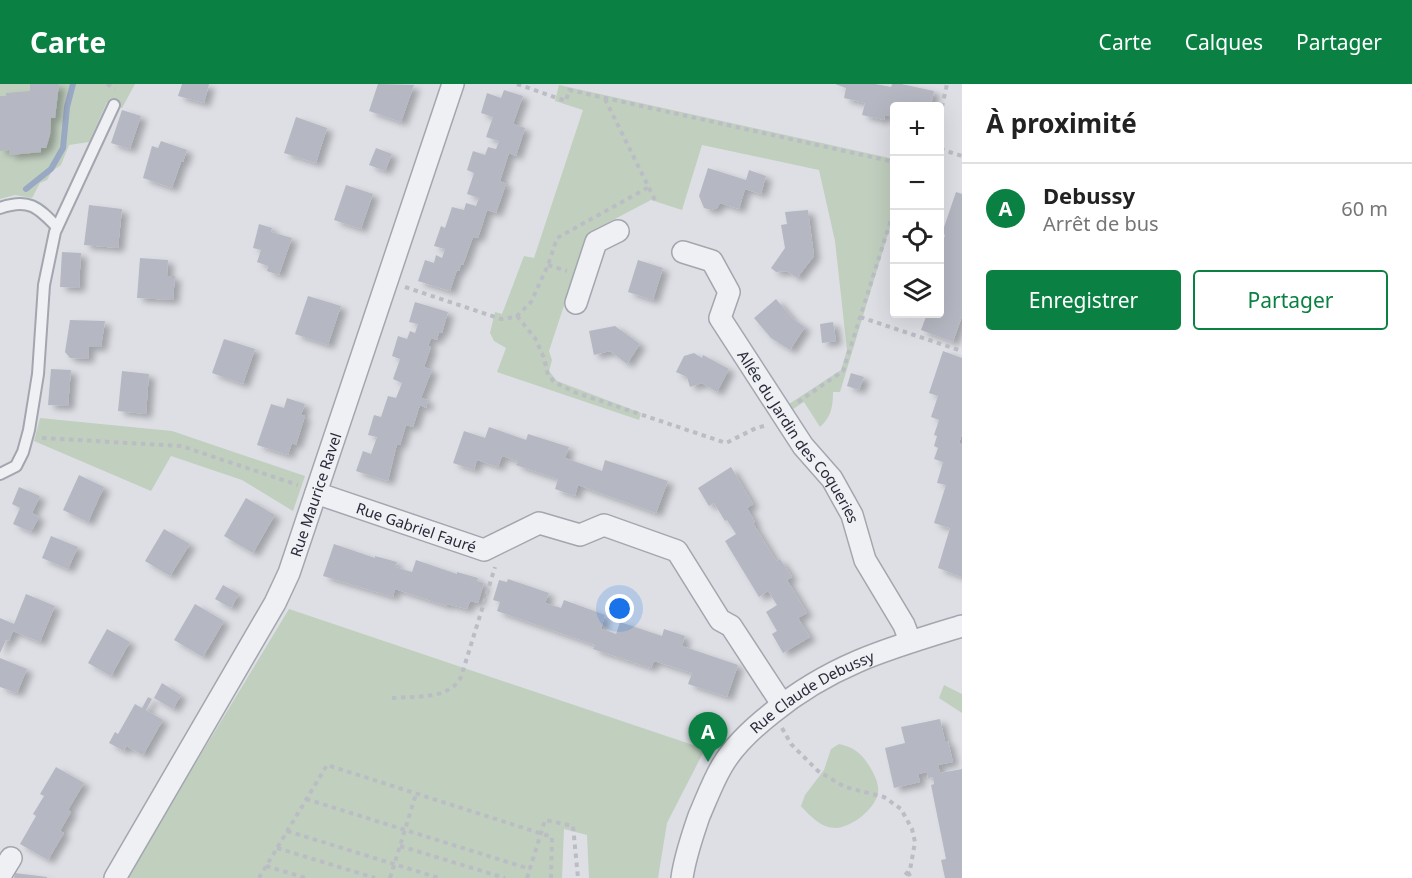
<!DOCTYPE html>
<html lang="fr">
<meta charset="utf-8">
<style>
:root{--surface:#fff;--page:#f2f2f2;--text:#222;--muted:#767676;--line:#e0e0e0;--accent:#0b8043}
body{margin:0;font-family:"Noto Sans",sans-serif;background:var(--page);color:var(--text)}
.controls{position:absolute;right:18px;top:18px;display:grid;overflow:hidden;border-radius:6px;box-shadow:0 6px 24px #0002}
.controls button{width:54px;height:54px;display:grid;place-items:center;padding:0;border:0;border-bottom:2px solid var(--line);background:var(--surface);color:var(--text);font:30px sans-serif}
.you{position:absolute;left:620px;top:525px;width:21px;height:21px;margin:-15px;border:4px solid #fff;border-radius:50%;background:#1a73e8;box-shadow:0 0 0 9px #1a73e833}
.badge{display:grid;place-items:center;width:39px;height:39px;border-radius:50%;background:var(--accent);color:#fff;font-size:20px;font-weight:700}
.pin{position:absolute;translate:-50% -50px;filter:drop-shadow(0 2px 3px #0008)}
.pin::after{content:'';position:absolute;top:32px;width:21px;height:18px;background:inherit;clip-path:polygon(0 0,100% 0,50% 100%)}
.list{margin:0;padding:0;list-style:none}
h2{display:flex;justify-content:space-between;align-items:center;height:78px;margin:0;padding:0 24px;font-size:26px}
h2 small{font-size:20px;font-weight:400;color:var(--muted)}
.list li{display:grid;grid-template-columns:39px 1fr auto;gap:18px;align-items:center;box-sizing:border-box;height:90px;padding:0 24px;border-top:2px solid var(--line)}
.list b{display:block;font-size:22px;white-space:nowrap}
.list p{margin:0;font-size:20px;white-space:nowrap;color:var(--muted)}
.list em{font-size:20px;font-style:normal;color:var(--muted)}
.actions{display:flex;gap:12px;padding:18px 24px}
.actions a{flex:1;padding:14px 0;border:2px solid var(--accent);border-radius:6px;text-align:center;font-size:21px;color:var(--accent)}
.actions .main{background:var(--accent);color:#fff}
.icon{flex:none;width:33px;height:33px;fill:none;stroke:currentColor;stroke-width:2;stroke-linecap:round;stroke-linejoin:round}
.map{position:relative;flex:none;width:962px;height:794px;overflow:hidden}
header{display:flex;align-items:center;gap:36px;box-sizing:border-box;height:84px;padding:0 30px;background:var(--accent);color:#fff}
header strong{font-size:28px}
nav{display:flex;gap:33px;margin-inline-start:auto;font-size:21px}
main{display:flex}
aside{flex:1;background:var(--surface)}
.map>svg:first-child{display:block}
</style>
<header>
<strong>Carte</strong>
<nav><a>Carte</a><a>Calques</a><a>Partager</a></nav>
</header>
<main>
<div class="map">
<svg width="962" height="794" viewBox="0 0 962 794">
<defs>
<filter id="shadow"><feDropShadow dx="6" dy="4" stdDeviation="3" flood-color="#0004"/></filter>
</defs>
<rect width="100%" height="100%" fill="#dddfe5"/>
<g fill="#c1cfbf">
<path d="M0 0H135L122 24 107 18 89 58 69 61 61 81 52 87 47 96 40 99 32 114 15 111 0 115Z"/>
<path d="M559 1 894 75V130L840 308H833C833 323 831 333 820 343L804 318 793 325 789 320 841 286 847 266 835 157 819 86 702 61 682 126 651 116 588 149 549 267 552 276 549 287 557 297 641 329 639 336 497 288 506 264 494 257 490 249 495 228 502 230 524 172 534 174 583 26 555 17Z"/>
<path d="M40 334 172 347 305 392 293 427 242 396 171 372 151 407 34 357Z"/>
<path d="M289 525 705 665 667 739 658 794H589L587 751 564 745 562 794H126Z"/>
<path d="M944 601 962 610V629L939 614Z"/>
<path d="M839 660C853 663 860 668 868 680 883 703 882 715 861 733 856 737 844 744 836 744 821 744 810 732 801 722L805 711 824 686 831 665Z"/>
</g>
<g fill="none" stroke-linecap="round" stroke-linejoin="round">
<path stroke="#9aa9c3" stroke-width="6" d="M26 105 51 85 63 64 67 23 73 0"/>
</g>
<g fill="#b5b8c2" filter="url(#shadow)">
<path d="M30 0H59L55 34H51L50 51 46 64H41V68L10 71 9 66 0 67V12H6V9L30 7Z"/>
<path d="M182 0H209L204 19 178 12Z"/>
<path d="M378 0 414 1 401 38 369 27Z"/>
<path d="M835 0H875L891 3 892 0H901L934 7 931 22H894V33L885 31 884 36 862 31 865 19 844 14 846 4Z"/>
<path d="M504 6 523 12 513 40 525 44 516 72 509 69 500 97 506 100 496 129 487 126 478 154 473 153 463 181 461 180 459 187 457 186 450 207 418 197 425 176 434 179 436 171 442 174 445 165 434 162 441 142 445 144 452 123 464 126 466 119 476 122 479 114 467 110 474 89 467 86 473 67 485 71 488 63 496 65 499 57 486 53 493 33 481 29 487 9 501 14Z"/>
<path d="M122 26 141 32 130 65 111 59Z"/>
<path d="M296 33 327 44 316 79 284 69Z"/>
<path d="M161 57 187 66 183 78H181L172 104 143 94 152 62 158 64Z"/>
<path d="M376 64 392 70 385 87 369 81Z"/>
<path d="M708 84 746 96 749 86 766 92 761 110 745 105 739 125 720 119 717 124 711 126 704 124 699 112Z"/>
<path d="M346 101 373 110 361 145 334 136Z"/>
<path d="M956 108 962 110V232L953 258 921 246 927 230H940L944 214 940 212V168L945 151 942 149Z"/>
<path d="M89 121 122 125 118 164 84 161Z"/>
<path d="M808 126 814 172 797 194 787 187 776 188 771 184 785 164 781 141 787 140 785 128Z"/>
<path d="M259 140 272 144 271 148 292 154 279 191 267 187 268 182 257 178 261 166 253 164Z"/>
<path d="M62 168 81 169 79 204 60 203Z"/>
<path d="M140 174 168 176 167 192H175L173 216 137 214Z"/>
<path d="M638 176 663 184 653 216 628 208Z"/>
<path d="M308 212 341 222 328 261 295 250Z"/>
<path d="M776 215 793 235 805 243 790 266 771 254 754 234Z"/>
<path d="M415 218 448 228 442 249 439 248 437 256 431 254 428 262 431 263 424 283 432 286 421 314 428 316 426 324 420 321 413 343 406 341 400 361 397 360 388 397 356 387 363 367 371 370 377 353 368 351 374 331 381 333 388 312 396 314 402 299 393 295 400 275 392 272 398 252 407 255 410 247 415 249 418 240 409 238Z"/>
<path d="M70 236 105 237 101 263H89L88 275 70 274 65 268Z"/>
<path d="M833 238 836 257 822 259 820 240Z"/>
<path d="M615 242 640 260 627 280 610 267 594 271 589 247Z"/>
<path d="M224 255 255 265 243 300 212 289Z"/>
<path d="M943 267 962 274V350L959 359 962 361V493L938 484 950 444 934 439 946 401 937 399 943 378 934 375 938 364 934 362 937 352 934 351 939 336 931 333 938 312 929 309Z"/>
<path d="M694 269 702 274 703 271 729 285 717 308 702 299 690 303 687 293 676 288 684 272Z"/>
<path d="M51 285 71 286 68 322 48 321Z"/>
<path d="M122 287 149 290 146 330 118 327Z"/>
<path d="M851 289 864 293 859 306 847 302Z"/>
<path d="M287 314 305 320 301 331 305 332 296 361 292 359 288 371 257 361 271 320 284 324Z"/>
<path d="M489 343 526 356 528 350 569 363 565 374 602 387 605 376 668 397 656 429 578 401 575 412 555 405 558 395 516 381 518 377 502 372 498 383 477 376 474 386 453 379 464 347 485 354Z"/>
<path d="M731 383 753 420 747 424 755 438 753 439 776 477 780 475 792 493 787 496 807 529 798 534 810 553 783 569 772 550 777 547 766 528 777 521 768 507 759 513 725 457 736 450 727 436 725 437 714 419 709 422 698 404Z"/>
<path d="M79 391 104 403 88 438 63 426Z"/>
<path d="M19 403 40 412 32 429 39 433 31 448 13 440 20 424 12 420Z"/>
<path d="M246 414 275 431 253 469 224 452Z"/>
<path d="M164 445 190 460 170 492 145 477Z"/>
<path d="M51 452 78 463 68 485 42 474Z"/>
<path d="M334 460 375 474V472L397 478 395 483 412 488 416 476 457 490V488L478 494 477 497 484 499 478 519 470 517 467 525 447 520V522L395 505 393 513 323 492Z"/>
<path d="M508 495 549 509 545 519 561 524 564 516 605 531 601 545 608 547 616 550 620 538 662 552 664 545 685 552 682 562 738 581 727 613 688 600 692 589 654 577 651 584 593 565 595 561 497 527 500 518 493 516 499 496 507 498Z"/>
<path d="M223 501 239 510 231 524 215 515Z"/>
<path d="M26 510 55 522 40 558 13 547 9 557 6 556 0 569V534L14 540Z"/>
<path d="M195 520 224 537 203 573 174 556Z"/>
<path d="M107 545 130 558 111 592 88 579Z"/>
<path d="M0 574 27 585 17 609 0 603Z"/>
<path d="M162 599 181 611 173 625 154 614Z"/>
<path d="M148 613 152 615 146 626 163 636 143 671 126 662 124 667 109 659 115 648 118 650 135 620 142 624Z"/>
<path d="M940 635 945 657H948L953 678 938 681 940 689 962 685V794H945L941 776 946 775 931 701 934 700 933 693 928 694 927 688 918 690 920 698 894 704 885 664 905 659 901 643Z"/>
<path d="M56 683 84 699 68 726 71 728 60 747 64 749 48 776 20 760 36 732 33 730 44 712 40 710Z"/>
<path d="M15 789 47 793V794H14Z"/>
</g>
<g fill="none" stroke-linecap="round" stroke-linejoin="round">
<g stroke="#a3a6ae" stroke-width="14">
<g id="service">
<path d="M0 124C29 114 38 123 57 143"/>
<path d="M0 390 16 382 23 368 29 346 38 290 44 201 55 148 114 21"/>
</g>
</g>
<g stroke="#a3a6ae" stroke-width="24">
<g id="minor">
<path id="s1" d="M683 168 712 177 729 208 720 234 803 362 832 395 852 431 865 476 904 541 910 557"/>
<path d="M576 219 596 158 618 147"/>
<path id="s2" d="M316 409 484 466 539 439 580 451 604 441 677 467 720 536 731 542 782 620"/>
<path d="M0 792 11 774"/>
<path id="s3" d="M115 794 275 519 289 489 453 0"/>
<path id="s4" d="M682 794C685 772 692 753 699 732 706 716 713 697 722 682 734 661 753 644 772 629 832 580 890 564 962 542"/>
</g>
</g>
<g stroke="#bbbdc4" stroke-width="4" stroke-dasharray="4.5 4.5" stroke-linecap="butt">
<path d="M107 0 115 5"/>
<path d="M517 0 566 17 569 6 894 78"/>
<path d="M605 15 656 118"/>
<path d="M940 32 947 0"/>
<path d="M940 65 962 72"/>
<path d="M548 181 567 187"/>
<path d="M405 203 501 235 516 233 531 218 548 181 557 154 649 103"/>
<path d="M517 232 535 254 544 274 548 291 554 298 574 308 726 359 756 344 768 341"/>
<path d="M860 233 962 267"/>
<path d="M798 318 843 287 894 126"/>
<path d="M42 354 181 362 298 401"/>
<path d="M392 614C415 612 449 616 461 593L495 483"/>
<path d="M782 644 791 660 818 687 845 703 884 713 901 725 912 745 915 758 910 786 902 794"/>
<path d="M306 715 530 785"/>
<path d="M287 747 439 794"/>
<path d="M400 762 505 794"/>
<path d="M277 764 375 794"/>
<path d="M266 782 306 794"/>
<path d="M908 788 911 794"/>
<path d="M259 794 327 681 552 753 551 794"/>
<path d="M390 794 416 710"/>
<path d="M527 794 545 736 573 742 578 794"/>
</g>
<use href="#service" stroke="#eff0f4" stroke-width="10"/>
<use href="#minor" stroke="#eff0f4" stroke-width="21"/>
</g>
<g text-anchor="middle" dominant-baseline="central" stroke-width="5" stroke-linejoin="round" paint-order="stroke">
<g font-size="15" fill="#282c3a" stroke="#eceef3">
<text stroke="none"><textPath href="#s1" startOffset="236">Allée du Jardin des Coqueries</textPath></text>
<text stroke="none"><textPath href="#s3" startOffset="434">Rue Maurice Ravel</textPath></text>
<text stroke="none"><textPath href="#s2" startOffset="106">Rue Gabriel Fauré</textPath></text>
<text stroke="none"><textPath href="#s4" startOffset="238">Rue Claude Debussy</textPath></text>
</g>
</g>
</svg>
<div class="controls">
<button>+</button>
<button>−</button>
<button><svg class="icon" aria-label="locate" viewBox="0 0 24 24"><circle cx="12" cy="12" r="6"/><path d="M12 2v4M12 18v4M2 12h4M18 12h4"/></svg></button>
<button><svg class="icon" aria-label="layers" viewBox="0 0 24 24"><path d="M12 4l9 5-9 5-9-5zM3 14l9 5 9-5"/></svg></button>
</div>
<div class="you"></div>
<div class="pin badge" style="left:708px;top:678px">A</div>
</div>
<aside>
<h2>À proximité<small></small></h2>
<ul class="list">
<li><span class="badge">A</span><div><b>Debussy</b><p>Arrêt de bus</p></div><em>60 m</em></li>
</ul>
<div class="actions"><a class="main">Enregistrer</a><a>Partager</a></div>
</aside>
</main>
